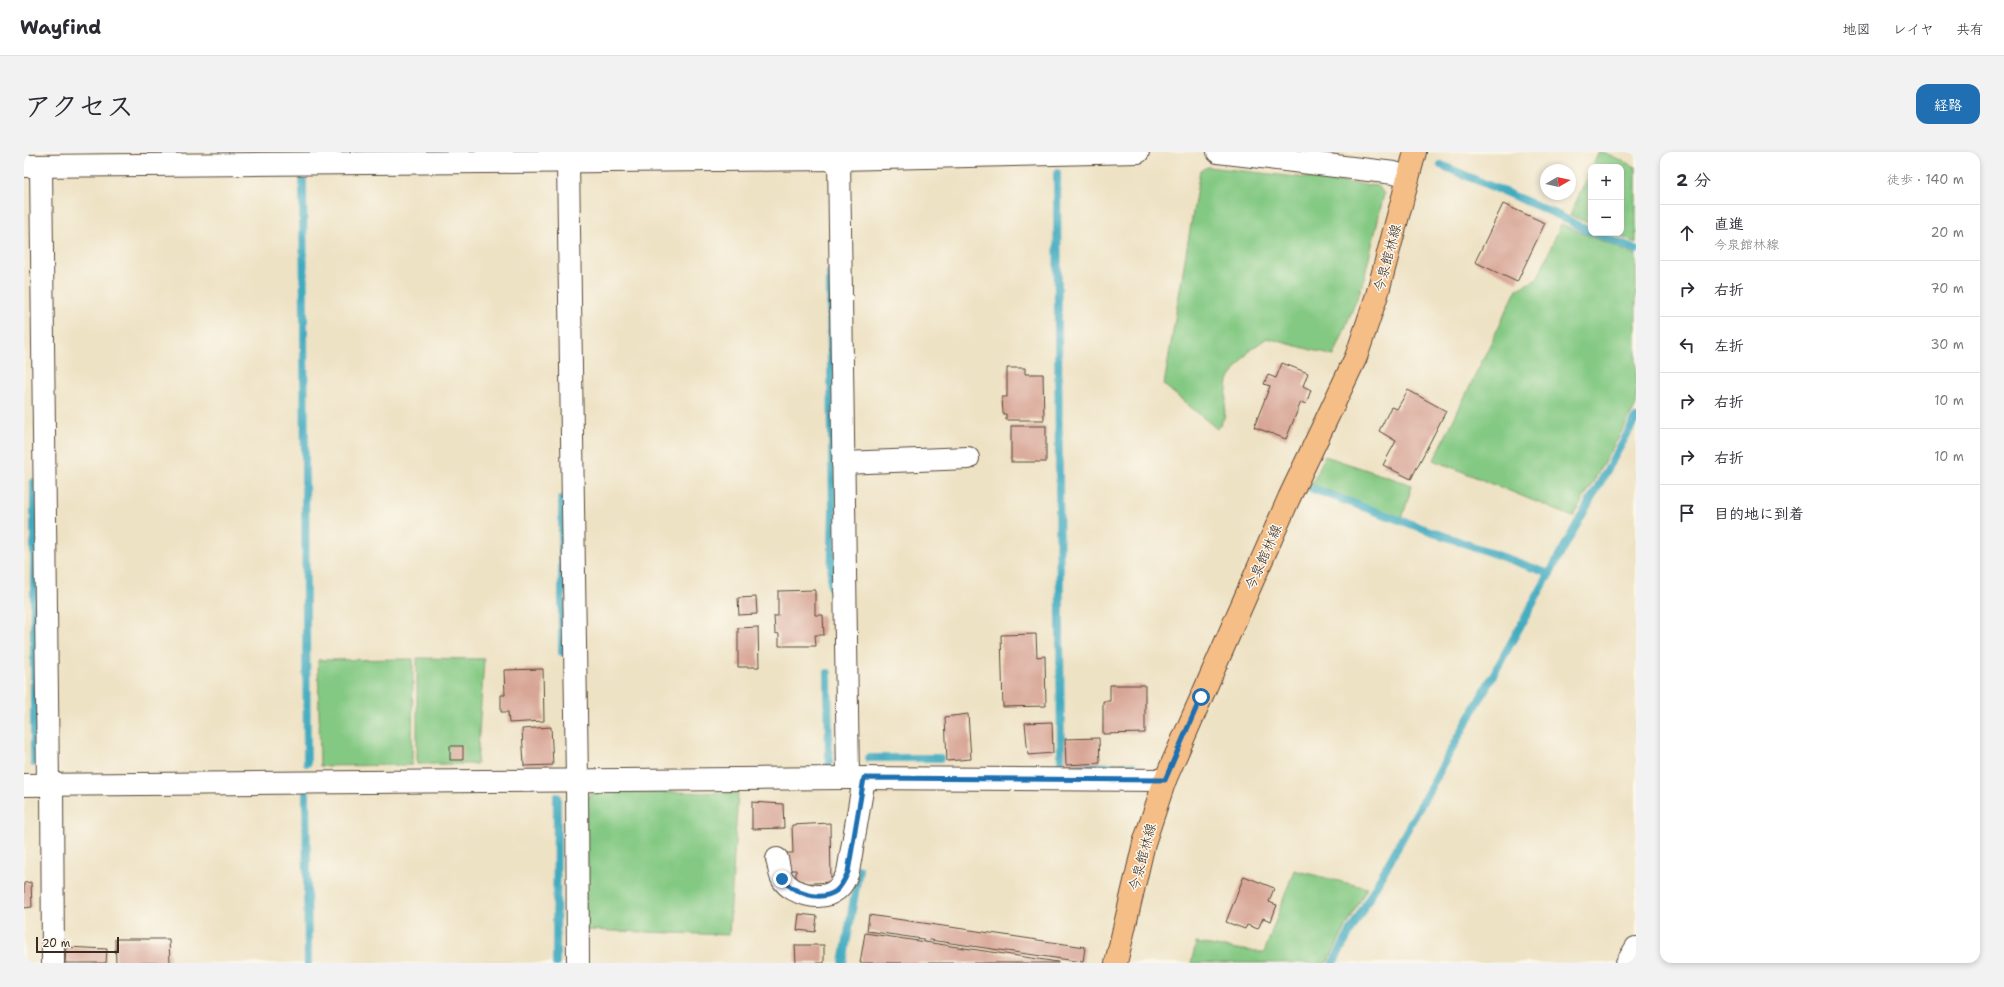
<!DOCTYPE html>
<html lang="ja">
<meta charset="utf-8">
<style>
:root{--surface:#fff;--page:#f2f2f3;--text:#2b2b33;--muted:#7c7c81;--line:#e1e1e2;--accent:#1f6fb2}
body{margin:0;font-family:"Shantell Sans","Klee One",sans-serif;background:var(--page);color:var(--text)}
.controls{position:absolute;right:12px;top:12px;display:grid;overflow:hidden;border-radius:8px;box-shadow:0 2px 6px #0003}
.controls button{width:36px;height:36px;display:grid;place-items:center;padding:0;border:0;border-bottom:1px solid var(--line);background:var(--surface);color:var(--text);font:20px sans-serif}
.compass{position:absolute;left:1516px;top:12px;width:36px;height:36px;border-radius:50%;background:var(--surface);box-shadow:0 2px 6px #0003;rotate:81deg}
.scale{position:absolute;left:12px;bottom:10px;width:83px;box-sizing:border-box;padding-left:4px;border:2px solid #3b2a1e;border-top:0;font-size:11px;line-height:14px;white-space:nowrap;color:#3b2a1e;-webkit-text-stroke:3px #fbf7ec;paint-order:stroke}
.stop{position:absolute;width:12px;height:12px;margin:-9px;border:3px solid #1f6fb2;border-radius:50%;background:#fff}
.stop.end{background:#1f6fb2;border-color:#fff;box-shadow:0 1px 4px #0008}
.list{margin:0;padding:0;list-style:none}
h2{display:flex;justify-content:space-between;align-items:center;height:52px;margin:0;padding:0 16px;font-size:17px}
h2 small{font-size:13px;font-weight:400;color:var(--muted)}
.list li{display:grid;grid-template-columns:26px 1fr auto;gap:12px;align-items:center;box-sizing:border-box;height:56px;padding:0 16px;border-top:1px solid var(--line)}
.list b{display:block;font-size:15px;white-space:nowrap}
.list p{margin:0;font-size:13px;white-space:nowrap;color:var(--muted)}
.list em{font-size:13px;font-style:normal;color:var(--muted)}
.icon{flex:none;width:22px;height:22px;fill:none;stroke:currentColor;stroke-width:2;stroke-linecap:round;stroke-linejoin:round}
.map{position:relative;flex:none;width:1612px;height:811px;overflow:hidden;border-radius:12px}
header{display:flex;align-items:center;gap:24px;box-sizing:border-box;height:56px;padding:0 20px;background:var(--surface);border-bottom:1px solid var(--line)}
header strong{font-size:19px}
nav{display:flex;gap:22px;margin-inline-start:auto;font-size:14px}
.intro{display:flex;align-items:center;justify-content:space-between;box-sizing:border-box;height:96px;padding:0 24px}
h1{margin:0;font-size:28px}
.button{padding:10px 18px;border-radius:12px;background:var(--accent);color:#fff;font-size:14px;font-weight:700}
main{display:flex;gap:24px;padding:0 24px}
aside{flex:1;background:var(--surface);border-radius:12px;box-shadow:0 2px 6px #0003}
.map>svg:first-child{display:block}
</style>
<header>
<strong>Wayfind</strong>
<nav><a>地図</a><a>レイヤ</a><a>共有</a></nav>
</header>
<div class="intro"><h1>アクセス</h1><a class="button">経路</a></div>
<main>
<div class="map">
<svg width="1612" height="811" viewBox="0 0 1612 811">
<rect width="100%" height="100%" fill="#fbf7ec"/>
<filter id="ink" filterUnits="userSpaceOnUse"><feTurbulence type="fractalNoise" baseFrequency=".025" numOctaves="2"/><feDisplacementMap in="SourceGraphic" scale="8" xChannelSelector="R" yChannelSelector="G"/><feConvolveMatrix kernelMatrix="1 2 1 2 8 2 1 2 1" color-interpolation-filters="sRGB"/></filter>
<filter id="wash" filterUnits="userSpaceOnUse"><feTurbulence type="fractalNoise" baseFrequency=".012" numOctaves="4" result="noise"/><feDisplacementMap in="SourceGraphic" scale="16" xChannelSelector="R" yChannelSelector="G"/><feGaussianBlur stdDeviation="0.9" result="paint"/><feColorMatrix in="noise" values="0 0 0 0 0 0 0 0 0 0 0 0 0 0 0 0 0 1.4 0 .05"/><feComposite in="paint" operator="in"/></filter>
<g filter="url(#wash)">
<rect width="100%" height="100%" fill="#eee2c4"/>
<g fill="#84c983" stroke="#607a50">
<path d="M1575 0H1579L1612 15V91L1588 81H1597V15H1568Z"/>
<path d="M1184 15 1354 34 1360 42 1339 131 1310 204 1243 186 1226 198 1204 228 1200 266 1193 277 1140 233 1176 18Z"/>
<path d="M1567 18V72L1546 63Z"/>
<path d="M1537 72 1612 103V254L1549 365 1410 308 1493 137 1513 127Z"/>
<path d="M1301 304 1388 333 1378 367 1288 332Z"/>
<path d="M393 506 460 507 453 612H393Z"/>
<path d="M389 507 388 613 296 614 294 508Z"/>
<path d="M568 639 714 641 705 783 562 778 561 650Z"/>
<path d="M1270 718 1343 736 1303 811H1167L1172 791 1240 801Z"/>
</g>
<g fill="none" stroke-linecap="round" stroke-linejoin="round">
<g stroke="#3faabf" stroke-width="8">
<path d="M1417 13 1530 61 1567 80"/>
<path d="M1033 21 1037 616 1109 614"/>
<path d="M279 29 283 611"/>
<path d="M1570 81 1612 98"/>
<path d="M806 121 809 360 807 435"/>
<path d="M1286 336 1526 422"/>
<path d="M538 500V347"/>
<path d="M804 521 805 610"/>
<path d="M845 606H916"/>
<path d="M10 611V330"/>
<path d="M282 641 284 811"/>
<path d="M532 811 533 645"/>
<path d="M819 811 835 717"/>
<path d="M1309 811 1612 266"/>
</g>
</g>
<g id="blocks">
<g fill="#d8a696">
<path d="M1479 52 1521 71 1493 130 1451 110Z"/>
<path d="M1258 211 1284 221 1279 234 1287 238 1282 252 1277 250 1262 287 1230 275 1246 234 1240 232 1244 223 1252 226Z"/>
<path d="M983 216H1001V222H1019L1020 268H982V262H979L978 245H983Z"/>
<path d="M1384 238 1422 259 1387 327 1359 313 1372 289 1355 279 1367 255 1373 257Z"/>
<rect x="987" y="274" width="35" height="36"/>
<path d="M791 438V463H799L800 483H791L792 494H755V482L751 481 750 464H754V439Z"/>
<path d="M732 445 733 462 715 463 714 446Z"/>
<path d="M734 475 735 515H714V476Z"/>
<path d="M1012 482 1013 505 1021 504 1022 554 979 555 977 483Z"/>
<path d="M519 517 520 569 485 571 484 560H477V543H481L480 518Z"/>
<path d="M1086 533H1121V581L1079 582V549H1086Z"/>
<path d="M944 562 947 607 923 609 921 565Z"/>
<path d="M1028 570 1029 601 1004 603 1001 571Z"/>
<path d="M527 575 529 613 500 614 498 577Z"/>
<path d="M1075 586 1076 611 1042 613 1041 587Z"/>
<rect x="426" y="594" width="13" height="14"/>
<path d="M728 650 759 652 760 676 728 677Z"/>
<path d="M806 671 807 730 772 732V718H764L762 701H769L768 673Z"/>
<path d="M1220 724 1250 736 1245 750 1253 753 1247 769 1239 766 1234 777 1223 773 1221 777 1202 770Z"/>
<path d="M7 730 8 755 0 756V731Z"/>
<path d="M775 762 793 764 791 780 773 778Z"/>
<path d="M845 763 1061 795 1059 810 843 779Z"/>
<path d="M841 781 1034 810V811H836Z"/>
<path d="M91 787H145L146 811H92Z"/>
<path d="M771 793H800V811H772Z"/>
<path d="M42 795 83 797 82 811H41Z"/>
</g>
</g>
</g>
<g filter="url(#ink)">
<use href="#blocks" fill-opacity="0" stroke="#564637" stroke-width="1"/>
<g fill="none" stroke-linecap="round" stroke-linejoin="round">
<g stroke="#564637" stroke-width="24">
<g id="minor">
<path d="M1194 0 1370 21 1383 25"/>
<path d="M815 7 824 626"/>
<path d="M544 9 553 629 554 811"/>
<path d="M0 14 815 7 1114 0"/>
<path d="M17 14 24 632"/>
<path d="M819 311 944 306"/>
<path d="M28 632 29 811"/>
<path d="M0 633 824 626 1141 628"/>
<path d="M753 707C755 713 755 722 759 728 768 742 798 750 812 738 818 734 821 727 824 720L840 627"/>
<path d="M1603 811 1612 796"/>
</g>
</g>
<g stroke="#564637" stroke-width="24">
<path id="major" d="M1092 811 1120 691 1141 628 1265 346 1332 205 1353 143 1391 0"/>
</g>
<use href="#minor" stroke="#fff" stroke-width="22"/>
<use href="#major" stroke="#f6be87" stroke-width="22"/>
</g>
</g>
<g fill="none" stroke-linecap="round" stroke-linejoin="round" filter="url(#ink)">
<path stroke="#1f6fb2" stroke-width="5" d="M758 727C769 740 795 751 812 739 818 734 821 727 824 720L840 626 1141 628 1177 545"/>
</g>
<g text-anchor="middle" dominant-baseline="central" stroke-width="3" stroke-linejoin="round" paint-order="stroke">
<g font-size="14" fill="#3b2a1e" stroke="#fbf7ec">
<text transform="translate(1363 106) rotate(-75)">今泉館林線</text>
<text transform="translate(1239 405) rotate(-66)">今泉館林線</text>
<text transform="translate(1118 705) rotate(-75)">今泉館林線</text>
</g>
</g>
</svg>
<div class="controls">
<button>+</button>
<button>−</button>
</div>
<svg class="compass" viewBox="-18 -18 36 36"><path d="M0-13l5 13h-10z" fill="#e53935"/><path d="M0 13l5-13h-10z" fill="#7c7c81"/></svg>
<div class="scale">20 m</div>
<div class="stop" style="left:1177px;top:545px"></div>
<div class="stop end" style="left:758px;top:727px"></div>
</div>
<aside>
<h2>2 分<small>徒歩 · 140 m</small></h2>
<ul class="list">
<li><svg class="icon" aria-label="ahead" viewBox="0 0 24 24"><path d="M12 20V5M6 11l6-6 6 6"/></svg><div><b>直進</b><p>今泉館林線</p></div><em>20 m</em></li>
<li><svg class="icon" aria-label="right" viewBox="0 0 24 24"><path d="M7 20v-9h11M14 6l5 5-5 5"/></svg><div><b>右折</b></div><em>70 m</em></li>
<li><svg class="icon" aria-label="left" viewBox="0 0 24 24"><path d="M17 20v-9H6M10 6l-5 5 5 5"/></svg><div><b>左折</b></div><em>30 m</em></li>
<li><svg class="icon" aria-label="right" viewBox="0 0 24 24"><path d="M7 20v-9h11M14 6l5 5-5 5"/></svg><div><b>右折</b></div><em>10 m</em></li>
<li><svg class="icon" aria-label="right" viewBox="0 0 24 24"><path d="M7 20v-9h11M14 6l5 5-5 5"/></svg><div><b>右折</b></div><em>10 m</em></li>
<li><svg class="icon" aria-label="arrive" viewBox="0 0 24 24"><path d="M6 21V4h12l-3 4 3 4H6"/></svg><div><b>目的地に到着</b></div></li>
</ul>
</aside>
</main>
